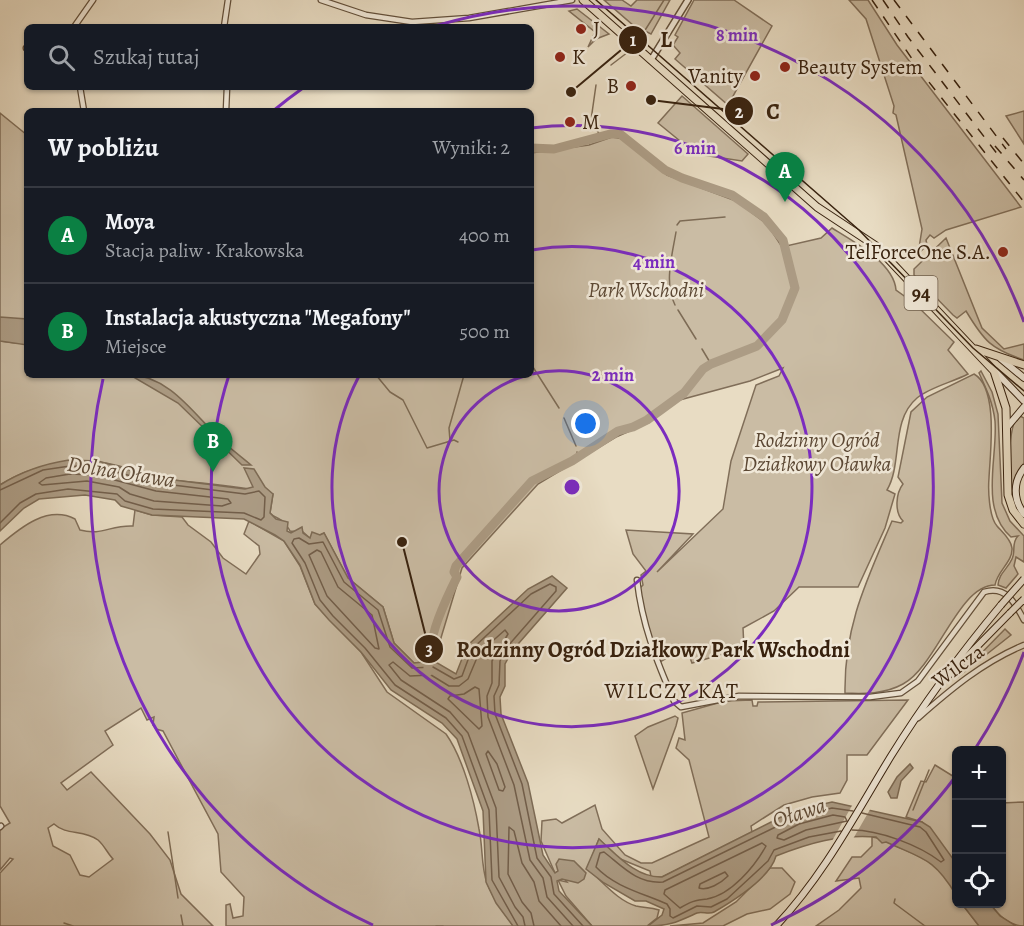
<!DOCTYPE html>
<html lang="pl">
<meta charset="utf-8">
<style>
:root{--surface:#171b24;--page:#242831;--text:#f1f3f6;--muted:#9ea1a6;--line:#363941;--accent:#0b8043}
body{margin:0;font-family:Alegreya,serif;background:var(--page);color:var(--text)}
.controls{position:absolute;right:18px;bottom:18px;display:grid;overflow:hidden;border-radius:9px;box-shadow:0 2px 4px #0004}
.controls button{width:54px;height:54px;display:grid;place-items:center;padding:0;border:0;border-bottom:2px solid var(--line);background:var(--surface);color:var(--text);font:30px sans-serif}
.you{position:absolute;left:586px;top:424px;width:21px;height:21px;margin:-15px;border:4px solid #fff;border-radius:50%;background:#1a73e8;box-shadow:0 0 0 9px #1a73e833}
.badge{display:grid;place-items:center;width:39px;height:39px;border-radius:50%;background:var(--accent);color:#fff;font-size:20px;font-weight:700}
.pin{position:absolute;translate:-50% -50px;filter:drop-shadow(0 2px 3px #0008)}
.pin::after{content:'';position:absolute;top:32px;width:21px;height:18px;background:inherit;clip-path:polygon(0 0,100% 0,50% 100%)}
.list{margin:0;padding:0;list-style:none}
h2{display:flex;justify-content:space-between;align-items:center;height:78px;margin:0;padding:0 24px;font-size:26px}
h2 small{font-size:20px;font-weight:400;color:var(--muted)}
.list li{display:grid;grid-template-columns:39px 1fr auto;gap:18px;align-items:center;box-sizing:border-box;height:96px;padding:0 24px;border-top:2px solid var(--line)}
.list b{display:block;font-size:22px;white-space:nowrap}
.list p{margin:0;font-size:20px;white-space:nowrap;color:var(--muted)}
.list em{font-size:20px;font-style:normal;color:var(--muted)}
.icon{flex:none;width:33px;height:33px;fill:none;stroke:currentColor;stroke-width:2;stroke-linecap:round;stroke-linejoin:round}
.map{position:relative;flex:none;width:1024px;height:926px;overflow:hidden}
.search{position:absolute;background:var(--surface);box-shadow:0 2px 4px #0004;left:24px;top:24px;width:510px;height:66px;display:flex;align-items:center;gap:15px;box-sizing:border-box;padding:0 21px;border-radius:9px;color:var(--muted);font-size:22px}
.panel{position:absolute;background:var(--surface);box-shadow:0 2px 4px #0004;left:24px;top:108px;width:510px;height:270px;border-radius:9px}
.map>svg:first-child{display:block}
</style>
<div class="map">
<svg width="1024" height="926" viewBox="0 0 1024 926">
<rect width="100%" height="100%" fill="#e8dcc3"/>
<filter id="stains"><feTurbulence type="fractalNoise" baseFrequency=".00333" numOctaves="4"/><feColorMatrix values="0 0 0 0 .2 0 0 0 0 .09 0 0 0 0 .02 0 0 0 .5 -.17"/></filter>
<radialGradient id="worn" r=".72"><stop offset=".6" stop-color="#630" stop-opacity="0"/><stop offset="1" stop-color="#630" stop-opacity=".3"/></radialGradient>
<g fill="#cabca4" stroke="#806e59" stroke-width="1.5" fill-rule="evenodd">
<path d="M604 0H622L631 6 637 0H670L651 34 633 25Z"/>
<path d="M694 0H734L772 26 728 105 675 59 680 53 673 45 678 37 675 35Z"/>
<path d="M849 0H868L897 45 1021 207 946 230 934 238 930 235 926 240 927 245 918 254 922 229 896 115 893 113 894 106 866 19Z"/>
<path d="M577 9 609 34 596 39 588 47 595 32 569 11Z"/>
<path d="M682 96 748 154 742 161 696 154 658 123Z"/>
<path d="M1024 111V144L1006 116Z"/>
<path d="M0 113 27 135V336L0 333Z"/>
<path d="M612 137 624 139 667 175 736 201 767 224 782 247 821 238 832 228C853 241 894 263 896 290L914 303 954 342 948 350 968 374C953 382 930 387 917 398 890 421 903 463 887 490L895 494 885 528 858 587H799L774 611 743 628 744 648 692 663 686 647 660 662 658 658 668 650V646L653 648 643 617 640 588 643 585 641 575 646 571 633 554 626 530 693 534 657 572 723 509 731 461 756 385 779 376 783 368 750 381 676 401 648 423 616 437 538 484 462 568 434 661 414 663 394 643 383 607 348 578 324 533 311 539 303 532C281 529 297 536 283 522 280 518 273 517 270 513L273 494C236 484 197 484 159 478 144 475 130 468 115 465 76 456 33 464 0 485V341L15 343 27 341V375H531V153L589 145Z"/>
<path d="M946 238 982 328 1004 349 1024 344V360C991 349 984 341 966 311L957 318 953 315 914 275V269Z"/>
<path d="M981 371 992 392 998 414 1002 503 1010 521 1024 536V562L1016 557 1014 566 1018 574 1006 588 998 585C999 573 1007 570 1012 559 1016 551 1011 543 1018 536L1011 537C979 509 998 457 995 421 993 403 986 388 979 373Z"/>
<path d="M974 374C999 388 990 454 989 478 988 490 989 517 997 526 1001 531 1011 539 1012 548 1013 562 997 571 995 585 958 585 937 666 903 684 885 694 864 694 845 693 844 626 866 582 892 521L901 523 903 521C894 512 896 493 903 484L898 477 911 412 927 397Z"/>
<path d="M1018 415 1024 418V463L1016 476 1013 490 1018 511C1007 496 1006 429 1018 415Z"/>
<path d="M135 510 152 515 182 517 188 525 211 542 223 558 246 574 260 554 259 546 244 534 249 521 284 541 300 566 315 604 361 652 387 692 446 734C463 758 474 800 479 829 483 847 481 867 487 883 493 899 504 912 513 926H226V905L230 904 233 918 243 916 244 897 221 872 218 834 163 731 156 729 153 725 154 717 147 720 141 708 105 731 113 745 61 783 67 790 91 772 150 834 170 860 181 894 213 926H0V873L13 859 10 858 0 870V829L10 823 0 806V545C21 527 48 505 75 519L80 530C102 536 110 525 133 526ZM54 824C67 836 83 829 98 840 104 845 108 854 113 859L89 877 80 875 70 855 53 846 48 828Z"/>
<path d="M1005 629 1011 635 958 677Z"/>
<path d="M752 700 753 706H757L758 702 908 700 867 755H847V780L840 793 812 797 784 805 751 826 752 832 662 877H651L650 871 618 858 599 839 587 869C602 880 616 900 636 906 644 908 650 907 659 910L657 918 647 926H592L566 896 558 880 567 882 558 871 555 873 541 841 542 821 556 819 562 823 595 805 602 829 625 855 641 863H652L709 837 689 760 676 748 679 738 685 740 682 713 725 701Z"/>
<path d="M675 716 678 718 676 726 653 789 635 736 648 727Z"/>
<path d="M935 765 956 778V863L922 822 906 817 921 781 926 782Z"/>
<path d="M1024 802V926C1008 926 999 915 990 904H1002V803Z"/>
<path d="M872 837C883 838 893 845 903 849 926 858 956 874 956 904H962L979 926H816L839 910 861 888 859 878 836 881 852 857H861L872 846Z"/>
<path d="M770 868H782L795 882 790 894 770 909 747 914 723 926H670L703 923 736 902Z"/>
</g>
<g fill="#ac9c85" stroke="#7d6b55" stroke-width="1.5">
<path d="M0 317 27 319V345L0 341Z"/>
<path d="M130 375C165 375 190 408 212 431 224 444 238 454 251 465H242L178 403Z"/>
<path d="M69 460 98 461 158 478 245 489 253 487 244 468 254 469 265 487 273 494 270 513 276 519 288 522 287 531 291 533 302 527 303 533 310 538 312 532 320 535 324 533 348 578 383 607 394 643 414 663 434 661 456 674 467 646 528 589 552 576 567 588 512 651 505 664V686L500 697 501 714 528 783 543 855 555 873 558 871 556 864 559 859 574 861 586 873 584 879 578 883 562 879 557 881 559 891 592 926H513L496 903 486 882 483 811 457 739 442 723 391 690 361 652 329 620 315 604 300 565 284 541 275 535 244 519 152 515 121 506 115 500 85 495 39 499 24 508 0 531V485C22 471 43 464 69 460Z"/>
<path d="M910 764 913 768 901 781 897 798H891L888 792 897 777Z"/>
<path d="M832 802 922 822 930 827 956 863V895C934 858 923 859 886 842L882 843 876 837C840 834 809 843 776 856 770 878 733 901 714 912 709 915 702 911 697 913 677 922 670 926 648 926L662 915 664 909 646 901H635L604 883 586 869 599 839C617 855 636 878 662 877L793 811Z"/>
<path d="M962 904H990L1000 916 1016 926H979Z"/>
</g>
<path fill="#e8dcc3" d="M854 802 872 806 853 839 832 841Z"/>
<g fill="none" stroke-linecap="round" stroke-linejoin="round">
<g stroke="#725e4a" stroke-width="1.5">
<path d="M70 474 96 475 156 491 228 499 231 503 222 506 154 501 130 494 119 487 87 481 42 485 39 483 46 478Z"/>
<path d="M0 490 43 470 70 466 98 467 157 483 245 494 259 491 265 497 264 517 261 520 244 513 153 509 125 501 117 494 68 489 36 494 20 503 0 523"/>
<path d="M317 550 321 552 338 587 372 615 379 649 375 648 327 596 309 555Z"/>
<path d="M475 687 479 689 482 726 479 729 448 699 450 696 464 694Z"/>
<path d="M488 751 497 764 505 787 503 791 499 790 486 754Z"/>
<path d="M833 815 845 817 847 821 806 830 784 840 777 838 778 835 799 824Z"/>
<path d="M852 830C879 830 919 845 941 862L944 860 926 832 920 827 862 813"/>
<path d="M841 831 809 837 774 850 768 861 727 899 711 907 697 906 673 918 670 916V909L667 904C642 893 615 887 596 867L600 853 604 852C622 866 637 884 663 882L796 817 832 808 853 811"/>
<path d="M762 843 766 846C755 866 731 895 707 899 695 900 690 902 680 908L664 894 665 890Z"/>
<path d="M725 872 728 876C721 883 708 891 699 888L700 884Z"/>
<path d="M518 926 492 880 489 810 462 736 446 718 395 685 365 648 333 616 320 600 305 563 292 543 294 539 299 538 309 544 323 542 344 582 378 610 390 647 412 668 433 667 454 679 462 676 472 649 531 594 550 584 556 587V591L507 647 500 661 499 685 494 696 495 714 522 784 537 858 551 877 554 894 583 926"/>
<path d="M525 926 523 917 515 907 499 877 496 808 468 733 450 712 401 680 389 665 393 662 410 676 431 675 449 686H459L468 679 479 653 505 630 508 634 492 661V683L487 696 488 717 514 785 530 860 543 878 547 897 573 926"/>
<path d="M534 926 531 913 522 902 508 874 509 827 514 831 522 863 534 882 539 901 561 926"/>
</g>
<g stroke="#7d6b55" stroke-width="1.5">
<path d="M637 43 664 0"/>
<path d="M611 65 632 49"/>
<path d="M596 85 591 120 601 137"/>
<path d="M677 225 680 221 725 217"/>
<path d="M675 305C664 283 672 256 676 232"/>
<path d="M678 310 696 339"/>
<path d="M702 349 711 364"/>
<path d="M531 364 559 408"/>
<path d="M376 375 390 392 403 400 427 448 454 440 458 442"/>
<path d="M564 418 576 446"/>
<path d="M450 441 449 428 464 375"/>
<path d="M577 452 578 457"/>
<path d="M913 810 929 770"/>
<path d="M168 832 178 898"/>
<path d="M895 899 894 903 925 926"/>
<path d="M181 915 183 926"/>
<path d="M64 923 73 926"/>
<path d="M436 926H443"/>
</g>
<path stroke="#ac9c85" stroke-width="9" d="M428 672V658L433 649C428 636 449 593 457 577L454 572 456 566 532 481 572 461 618 431 633 427 647 420 684 393 703 369 711 364 757 346 782 320 795 288 783 240 764 217 732 195 682 178 665 170 620 134H610L554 149 531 148"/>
<g stroke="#63503b" stroke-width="7">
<g id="minor">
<path d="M321 0 366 15 412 22 469 18 572 0"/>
<path d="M74 27 93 0"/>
<path d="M224 27 228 0"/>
<path d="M26 48H27"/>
<path d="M80 87 84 111"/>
<path d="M226 111 227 87"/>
<path d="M637 580C642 624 656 660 674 701L681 707 739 696 870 697 901 693 918 681 984 592C1006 585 1015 603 1024 620"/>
<path d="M918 718C951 689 983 662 1024 645"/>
<path d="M0 827 1 826"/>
</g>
</g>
<g stroke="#63503b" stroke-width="8">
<path id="tertiary" d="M651 60 688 0"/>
</g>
<g stroke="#37210e" stroke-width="8">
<g id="secondary">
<path d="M1001 359 1024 378"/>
<path d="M995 371 1024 401"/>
<path d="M1008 426 1024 407"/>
<path d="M1024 468C1013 482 1013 499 1024 514"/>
<path d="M949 675 1010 613"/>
<path d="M776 926C824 875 855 815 891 756 924 703 961 653 1001 605"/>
</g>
</g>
<g stroke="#37210e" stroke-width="9">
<g id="primary">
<path d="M583 0 817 207 876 246 994 371 1006 408 1008 495 1013 510 1024 524"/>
<path d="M976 349 1024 365"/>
</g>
</g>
<use href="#minor" stroke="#f0e8d8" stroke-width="4.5"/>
<use href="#tertiary" stroke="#f0e8d8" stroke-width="5"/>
<use href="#secondary" stroke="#f0e8d8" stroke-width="6"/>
<use href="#primary" stroke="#e8dcc3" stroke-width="7"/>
<path stroke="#37210e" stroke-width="1.5" d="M596 0 859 230 973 348 1024 391"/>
<g stroke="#37210e" stroke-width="1.5" stroke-dasharray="10 10" stroke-linecap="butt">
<path d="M872 0 921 72 1024 202"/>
<path d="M883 0 908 37 998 155"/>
<path d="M894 0 1006 149"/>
<path d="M1003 138 1024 164"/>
<path d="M995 146 1024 180"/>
</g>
<g stroke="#37210e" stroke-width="8" stroke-linecap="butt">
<g id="secondary-bridge">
<path d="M1001 605 1024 579"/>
<path d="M1010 613 1024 599"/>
</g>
</g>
<use href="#secondary-bridge" stroke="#f0e8d8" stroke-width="6"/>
</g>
<g fill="none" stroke="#7b2cbf" stroke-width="3">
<path d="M532 374A120 120 0 1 1 528 375"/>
<path d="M532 250A240 240 0 1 1 359 376"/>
<path d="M531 128A361 361 0 1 1 229 375"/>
<path d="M1024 652A481 481 0 0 1 975 749M956 776A481 481 0 0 1 771 925M373 925A481 481 0 0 1 103 379M273 111A481 481 0 0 1 303 88M435 26A481 481 0 0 1 1024 322"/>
</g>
<g fill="#8f2418" stroke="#f0e8d8" stroke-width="2">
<circle cx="581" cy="29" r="6"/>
<circle cx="560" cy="57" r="6"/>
<circle cx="785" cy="67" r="6"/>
<circle cx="755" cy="76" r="6"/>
<circle cx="631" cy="86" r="6"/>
<circle cx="570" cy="122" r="6"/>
<circle cx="1003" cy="252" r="6"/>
</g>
<g text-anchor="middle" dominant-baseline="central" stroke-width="5" stroke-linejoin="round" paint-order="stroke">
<rect fill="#f0e8d8" stroke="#6e5d4b" stroke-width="1.5" x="904.5" y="276" width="33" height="34" rx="4.5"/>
<g font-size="20" font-weight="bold" fill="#37210e">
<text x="921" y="293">94</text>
</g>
<g font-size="21" fill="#37210e" stroke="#f0e8d8" text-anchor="start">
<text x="593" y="29">J</text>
<text x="572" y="57">K</text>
<text x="797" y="67">Beauty System</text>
<text x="743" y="76" text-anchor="end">Vanity</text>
<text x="619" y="86" text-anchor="end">B</text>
<text x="582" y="122">M</text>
<text x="991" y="252" text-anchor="end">TelForceOne S.A.</text>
</g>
<g font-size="21" font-style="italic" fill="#5c4834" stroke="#f0e8d8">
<text x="646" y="290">Park Wschodni</text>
<text x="817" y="440">Rodzinny Ogród<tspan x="817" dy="24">Działkowy Oławka</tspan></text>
</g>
<g font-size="21" fill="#37210e" stroke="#f0e8d8">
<text transform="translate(958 666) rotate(-36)">Wilcza</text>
</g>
<g font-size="22" font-style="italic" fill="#604c38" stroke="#f0e8d8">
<text transform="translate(121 472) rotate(9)">Dolna Oława</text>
<text transform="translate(799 813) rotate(-18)">Oława</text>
</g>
<g font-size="22" letter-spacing="1.5" fill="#37210e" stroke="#f0e8d8">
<text x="672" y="691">WILCZY KĄT</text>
</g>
</g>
<circle cx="572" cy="487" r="9" fill="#7b2cbf" stroke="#f0e8d8" stroke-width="3"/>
<g font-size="18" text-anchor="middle" font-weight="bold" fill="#7b2cbf" stroke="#f0e8d8" stroke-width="5" stroke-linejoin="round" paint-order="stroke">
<text x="737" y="41">8 min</text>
<text x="695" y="154">6 min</text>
<text x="654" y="268">4 min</text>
<text x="613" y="381">2 min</text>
</g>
<path fill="none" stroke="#37210e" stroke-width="2" d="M571 92L633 40M651 100L739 111M402 542L429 649"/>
<g fill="#37210e" stroke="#f0e8d8" stroke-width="2">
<circle cx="571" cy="92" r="6"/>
<circle cx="651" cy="100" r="6"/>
<circle cx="402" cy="542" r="6"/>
<circle cx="633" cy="40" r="15"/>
<circle cx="739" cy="111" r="15"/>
<circle cx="429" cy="649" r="15"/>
</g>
<g font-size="18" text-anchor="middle" font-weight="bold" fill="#fff">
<text x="633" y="46">1</text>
<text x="739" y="118">2</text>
<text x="429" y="655">3</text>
</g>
<g font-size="22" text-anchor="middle" font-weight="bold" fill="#37210e" stroke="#f0e8d8" stroke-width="5" stroke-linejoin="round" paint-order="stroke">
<text x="666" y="47">L</text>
<text x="773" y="119">C</text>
<text x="653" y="657">Rodzinny Ogród Działkowy Park Wschodni</text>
</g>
<rect width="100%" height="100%" filter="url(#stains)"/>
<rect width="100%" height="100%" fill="url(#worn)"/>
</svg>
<div class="controls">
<button>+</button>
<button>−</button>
<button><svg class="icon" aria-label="locate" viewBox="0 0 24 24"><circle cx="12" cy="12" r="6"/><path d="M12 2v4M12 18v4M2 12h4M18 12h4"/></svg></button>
</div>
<div class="you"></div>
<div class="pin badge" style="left:785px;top:202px">A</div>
<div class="pin badge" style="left:213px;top:472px">B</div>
<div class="search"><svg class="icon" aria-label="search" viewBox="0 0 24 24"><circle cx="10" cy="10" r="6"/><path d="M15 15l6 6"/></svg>Szukaj tutaj</div>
<section class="panel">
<h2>W pobliżu<small>Wyniki: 2</small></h2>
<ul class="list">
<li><span class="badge">A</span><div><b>Moya</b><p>Stacja paliw · Krakowska</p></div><em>400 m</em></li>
<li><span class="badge">B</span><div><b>Instalacja akustyczna &quot;Megafony&quot;</b><p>Miejsce</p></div><em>500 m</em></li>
</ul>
</section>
</div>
